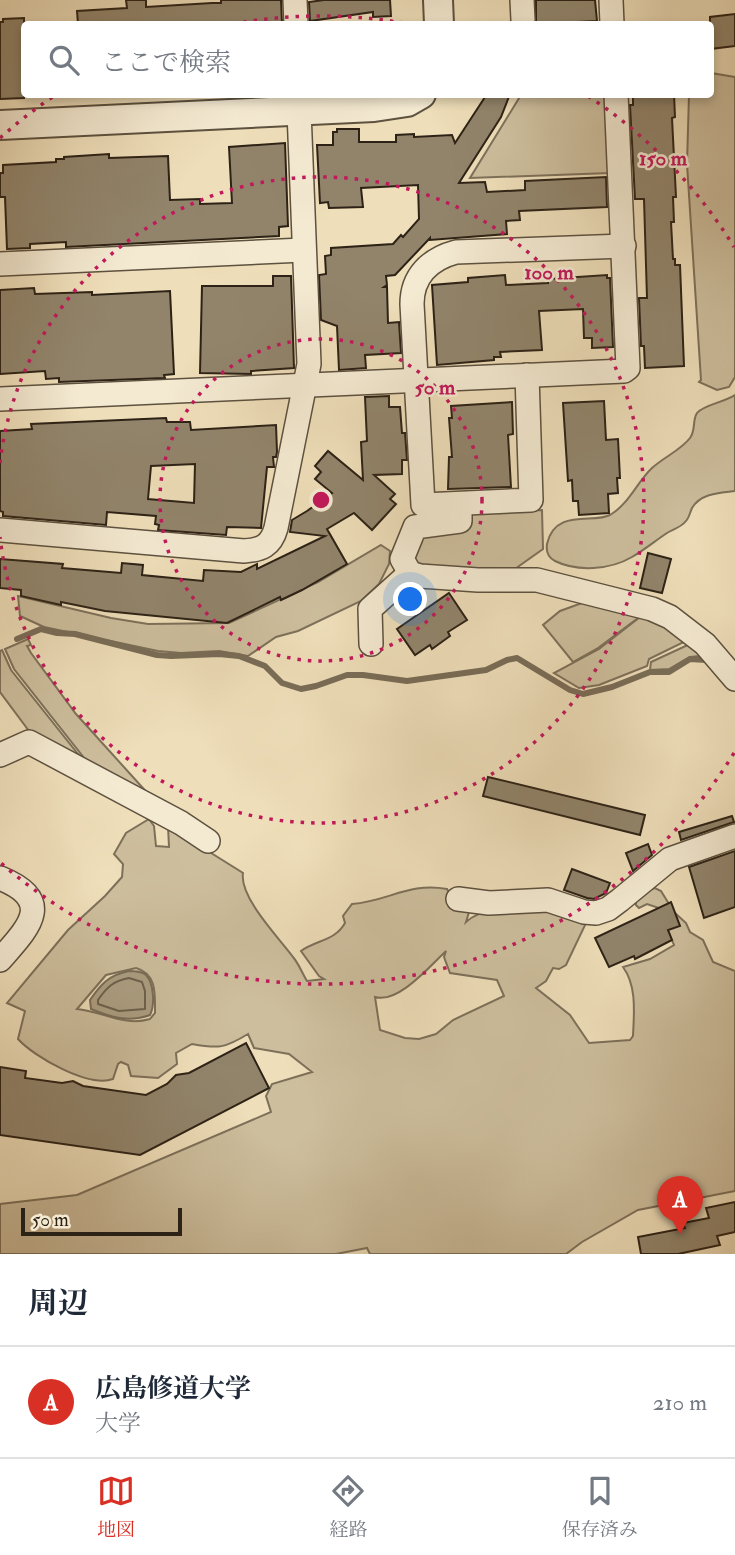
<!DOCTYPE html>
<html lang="ja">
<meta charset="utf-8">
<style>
:root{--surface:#fff;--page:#f6f6f7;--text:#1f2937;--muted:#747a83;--line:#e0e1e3;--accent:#d93025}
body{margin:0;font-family:"IM FELL Double Pica","Noto Serif JP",serif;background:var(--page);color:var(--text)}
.scale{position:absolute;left:21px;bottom:18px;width:161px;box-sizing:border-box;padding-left:7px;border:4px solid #2d2216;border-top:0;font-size:19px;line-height:24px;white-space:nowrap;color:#2d2216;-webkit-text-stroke:5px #f4ead2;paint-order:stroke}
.you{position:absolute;left:411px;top:600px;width:24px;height:24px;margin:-18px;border:5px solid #fff;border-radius:50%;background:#1a73e8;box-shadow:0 0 0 10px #1a73e833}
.badge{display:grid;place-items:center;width:46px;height:46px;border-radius:50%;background:var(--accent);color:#fff;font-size:23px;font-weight:700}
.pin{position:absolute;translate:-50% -58px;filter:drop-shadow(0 2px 4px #0008)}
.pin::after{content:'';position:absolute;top:37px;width:24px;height:21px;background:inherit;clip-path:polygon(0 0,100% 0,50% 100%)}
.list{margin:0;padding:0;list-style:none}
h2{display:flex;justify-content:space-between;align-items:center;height:91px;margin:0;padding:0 28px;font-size:30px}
h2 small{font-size:23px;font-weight:400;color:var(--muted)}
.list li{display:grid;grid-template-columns:46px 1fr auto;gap:21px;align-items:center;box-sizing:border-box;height:112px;padding:0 28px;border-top:2px solid var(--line)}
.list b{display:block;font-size:26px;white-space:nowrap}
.list p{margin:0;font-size:23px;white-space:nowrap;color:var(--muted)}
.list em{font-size:23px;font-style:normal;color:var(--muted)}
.icon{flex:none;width:38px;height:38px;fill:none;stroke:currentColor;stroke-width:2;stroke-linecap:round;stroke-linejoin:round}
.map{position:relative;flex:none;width:735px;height:1254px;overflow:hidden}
.search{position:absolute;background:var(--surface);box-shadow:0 4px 10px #0003;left:21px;right:21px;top:21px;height:77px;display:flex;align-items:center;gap:18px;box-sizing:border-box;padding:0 24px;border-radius:7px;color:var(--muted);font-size:26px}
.sheet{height:203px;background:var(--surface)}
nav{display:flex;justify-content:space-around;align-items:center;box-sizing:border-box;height:98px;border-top:2px solid var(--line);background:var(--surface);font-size:19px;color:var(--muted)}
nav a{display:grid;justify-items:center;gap:4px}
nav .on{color:var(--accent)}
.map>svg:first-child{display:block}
</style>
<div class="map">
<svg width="735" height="1254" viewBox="0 0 735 1254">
<rect width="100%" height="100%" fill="#eedeb9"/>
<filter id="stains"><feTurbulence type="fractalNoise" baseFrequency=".00286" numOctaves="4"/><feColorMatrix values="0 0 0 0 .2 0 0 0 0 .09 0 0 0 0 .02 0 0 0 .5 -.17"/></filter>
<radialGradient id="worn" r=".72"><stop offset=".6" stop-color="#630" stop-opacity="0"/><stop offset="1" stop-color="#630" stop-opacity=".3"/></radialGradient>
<g fill="#cdbe9d" stroke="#7d705a" stroke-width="2" fill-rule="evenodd">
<path d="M711 73 735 77V377L729 387 717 390 699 382 701 380 687 164 689 95 710 94Z"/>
<path d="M521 95H606L610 173 470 178Z"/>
<path d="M735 395V491C720 493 701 493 692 508 690 512 689 519 685 522 681 527 672 530 667 533 655 541 644 550 632 557 610 570 577 572 555 561 547 557 546 551 547 544 555 508 593 524 610 515 629 504 637 482 652 468 664 457 681 450 690 438 696 430 692 421 697 413 703 405 725 402 735 395Z"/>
<path d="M542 510 543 549 512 571 418 565 411 557 419 535 470 527V514Z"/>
<path d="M381 545 390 551 389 564 379 584 361 601 298 631 276 637 248 656 219 651 181 653 158 651 44 627 20 616 18 596 111 618 148 624 229 623 318 582Z"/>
<path d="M590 600 642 615 598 648 573 662 543 625 560 611Z"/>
<path d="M644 614 688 640 649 659 647 666 599 685 579 688 554 673 599 649Z"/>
<path d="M28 639 31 645 27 646 31 653 76 714 151 797 92 768 14 669 5 649Z"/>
<path d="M692 643 701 653 700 656 690 657 669 669 650 670 651 662Z"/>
<path d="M2 650 11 670 86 764 29 731 0 692V651Z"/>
<path d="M149 819 154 826 156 846 169 847 168 826 243 873C239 897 279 938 293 957 299 964 302 973 307 981L324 979 319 976 301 951C316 940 335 941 345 923L343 916 352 904C389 901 409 882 447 889L454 904 470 909 466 922C480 909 509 906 528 906 547 907 569 916 587 921L566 965 559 969 553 968 546 981 536 988 570 1015 589 1043 630 1040 633 1036C634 1013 637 986 623 967L650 959 674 945 659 908 647 904 639 908 636 905V900L646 891 655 888 661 891 674 912 686 923 690 932 703 940 713 962 735 971V1191L638 1210 582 1242 566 1254H370L367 1248 336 1254H0V1204L77 1195 271 1112 266 1096 272 1084 312 1072 289 1054 254 1048 248 1034C225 1048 219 1049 192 1044L176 1053 177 1064 158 1078 131 1076 128 1065 121 1062 118 1064 113 1079C89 1088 34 1057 18 1039L25 1011 7 1003 68 930 105 896 122 877 123 864 114 854 126 833ZM446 951 444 957 450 973 497 980 504 996 453 1020 436 1034 419 1039 405 1038 380 1030 375 997C398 1004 430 966 446 951ZM136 968C157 974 155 994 155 1013L150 1019C124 1027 102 1011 77 1009L106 975Z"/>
</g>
<path fill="#ac9e82" stroke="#796c57" stroke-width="2" d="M129 971C135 971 141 971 146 975 154 983 155 1005 150 1015 129 1023 110 1017 91 1009L90 1000C101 984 109 975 129 971Z"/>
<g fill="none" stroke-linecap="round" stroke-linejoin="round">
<path stroke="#6c604c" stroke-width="2" d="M129 978 142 982 145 991V1009L119 1011 98 1004V1000C107 987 113 981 129 978Z"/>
<path stroke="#796c57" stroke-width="6" d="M17 639 41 629 57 633 75 634 157 655 171 656 219 654 239 656 265 666 282 683 301 689 316 686 347 675H363L407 681 486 670 507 660 517 658 570 690 583 694 612 687 650 672H669L690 659 706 660"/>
</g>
<g fill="#91846b" stroke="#2d2216" stroke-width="2" fill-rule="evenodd">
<path d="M126 0H146V7L212 3H221V0H281L282 24H78L77 11 127 8Z"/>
<path d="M324 0H390L391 16 373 17V12L310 21 309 2Z"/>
<path d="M536 0H595L597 21 536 24Z"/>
<path d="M735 14V46L710 49V17Z"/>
<path d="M24 18V98L0 99V22H3V19Z"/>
<path d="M487 94H510L501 117 459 183 485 182 487 192 525 190V181L606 177 607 207 519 211 520 220 506 221 507 234 430 240V238L395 275 386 276 387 285 384 287H387L388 323 399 322 401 353 365 355 366 368 339 370 337 326 321 320 319 275 326 274 325 256 331 255V248L393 244 401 235 403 237 419 219 418 185 361 188 363 207 329 208 328 202 320 203 317 145H333V132H337V129H359V142H396V135L414 134V137L452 135 455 143Z"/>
<path d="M633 94H674L675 117 672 118 676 197H673L674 222H671L673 259H675V265H680L684 366 645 368 644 346H641L639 298H647L644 199H635L630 105H633Z"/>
<path d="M285 143 288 226 279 227V236L66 247V242L30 244V248L7 249 5 197H0V173H3V165L56 162V159H64V157L109 154V158L168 156 170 200 200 199V204L232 203 229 147Z"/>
<path d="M505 275 506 285 548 283V279L607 275V278H610L613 347 592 348V338H584L583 309 539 311 542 350 500 352 501 357H494V360L437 365 432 285 468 282V278Z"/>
<path d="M273 276H291L294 368 251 371V374L200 373 202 286H273Z"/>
<path d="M34 288 35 294 92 292V295L170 291 174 374 164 375 165 378 59 382V378L46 379 45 371 0 374V290Z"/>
<path d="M389 396V407H400L402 433H405L407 460H402V474L374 475 395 494 390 499 396 504 372 530 354 513 327 529 347 564 302 590 281 600 280 597 227 623 105 611 61 602V605L21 596V590L0 588V559L63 564 62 568 121 573 122 563 143 565 142 575 203 581 204 570 241 572 257 564V569L325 536 290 532 292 520 307 511 314 506 313 503 332 493 315 479 321 472 315 466 328 451 363 480 361 442 367 441 365 397Z"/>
<path d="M604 401 606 440 618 439 620 478H617L618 493 608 494 609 513 579 515 578 501H573L572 480 568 481 563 403Z"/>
<path d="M512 402 513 434 508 435 511 487 448 489 449 457H452L449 418H452L451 406Z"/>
<path d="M166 418 167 422H190L191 430 276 425 277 452 276 457H273L274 467H267L261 528 227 527 226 535 158 530 159 525 155 524 156 516 107 512 106 525 3 516V512L0 511V431L32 429 31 424ZM195 464 194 503 148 499 151 466Z"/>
<path d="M648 553 671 559 662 593 640 588Z"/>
<path d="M449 593 467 620 448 632 450 636 432 649 430 645 415 655 397 629Z"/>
<path d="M488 777 645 815 640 835 483 796Z"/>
<path d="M732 816 734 822 681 840 679 832Z"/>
<path d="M648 844 652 855 633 871 626 853Z"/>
<path d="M735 851V907L704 918 689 867Z"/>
<path d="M572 869 610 883 606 893 594 899 587 898 564 890Z"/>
<path d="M671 902 680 926 668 930 672 940 635 959 634 956 609 967 595 938Z"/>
<path d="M246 1043 269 1088 140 1155 0 1135V1067L26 1071 25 1078 62 1083 73 1081 83 1086 146 1095 167 1084 176 1075 189 1073Z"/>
<path d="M735 1202V1232L717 1236 720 1245 678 1254H641L638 1237 685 1228 683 1223 709 1218 706 1208Z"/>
</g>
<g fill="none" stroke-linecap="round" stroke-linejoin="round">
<g stroke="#5d513f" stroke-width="26">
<g id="minor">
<path d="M295 0 296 24"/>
<path d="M522 0 523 20"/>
<path d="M611 0 612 24"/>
<path d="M0 264 303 250"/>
<path d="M527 375 531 500 423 505 412 304C412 276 430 259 456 252L624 246"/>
<path d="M0 399 624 371 628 368 616 94"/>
<path d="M460 504V521L415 527 402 559 410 573 420 576 478 580H537L652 609 670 617 705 644 735 679"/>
<path d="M0 530 244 551C261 550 271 546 276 528L309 364 299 111"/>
<path d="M371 644 370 609 410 573"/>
<path d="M0 755 29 742 181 823 208 841"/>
<path d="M0 878C57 901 27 929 0 960"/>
<path d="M458 899 489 903 548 900 584 912 596 913 608 909 620 900 670 859 735 836"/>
</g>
</g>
<g stroke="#5d513f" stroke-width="32">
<g id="tertiary">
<path d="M438 0 439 24"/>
<path d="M0 125 374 107 407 102 421 94"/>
</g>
</g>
<use href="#minor" stroke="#f4ead2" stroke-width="23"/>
<use href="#tertiary" stroke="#f4ead2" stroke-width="28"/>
</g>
<g fill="none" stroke="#c2185b" stroke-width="3.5" stroke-dasharray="3.5 7">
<circle cx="321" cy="500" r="161"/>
<path d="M0 463A323 323 0 1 1 0 537"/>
<path d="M734 753A484 484 0 0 1 0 862M0 138A484 484 0 0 1 54 96M233 24A484 484 0 0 1 409 24M588 96A484 484 0 0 1 734 247"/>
</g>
<circle cx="321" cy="500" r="10" fill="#c2185b" stroke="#f4ead2" stroke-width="3.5"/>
<g font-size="21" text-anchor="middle" font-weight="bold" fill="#c2185b" stroke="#f4ead2" stroke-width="5" stroke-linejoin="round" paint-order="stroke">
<text x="663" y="165">150 m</text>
<text x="549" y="279">100 m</text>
<text x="435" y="394">50 m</text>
</g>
<rect width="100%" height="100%" filter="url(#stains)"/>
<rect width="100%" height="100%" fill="url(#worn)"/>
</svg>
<div class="scale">50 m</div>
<div class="you"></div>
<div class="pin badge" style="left:680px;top:1234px">A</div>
<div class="search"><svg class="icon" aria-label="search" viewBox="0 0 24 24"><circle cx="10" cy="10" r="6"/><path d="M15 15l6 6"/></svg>ここで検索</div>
</div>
<section class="sheet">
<h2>周辺<small></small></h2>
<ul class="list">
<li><span class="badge">A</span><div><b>広島修道大学</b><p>大学</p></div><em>210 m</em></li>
</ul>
</section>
<nav>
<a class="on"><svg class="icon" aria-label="map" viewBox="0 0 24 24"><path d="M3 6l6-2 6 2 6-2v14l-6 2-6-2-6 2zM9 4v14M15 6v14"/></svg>地図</a>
<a><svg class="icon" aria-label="directions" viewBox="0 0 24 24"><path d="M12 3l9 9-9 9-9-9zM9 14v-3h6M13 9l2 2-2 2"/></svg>経路</a>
<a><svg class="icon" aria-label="saved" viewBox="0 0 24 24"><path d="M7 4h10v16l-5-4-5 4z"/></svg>保存済み</a>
</nav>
